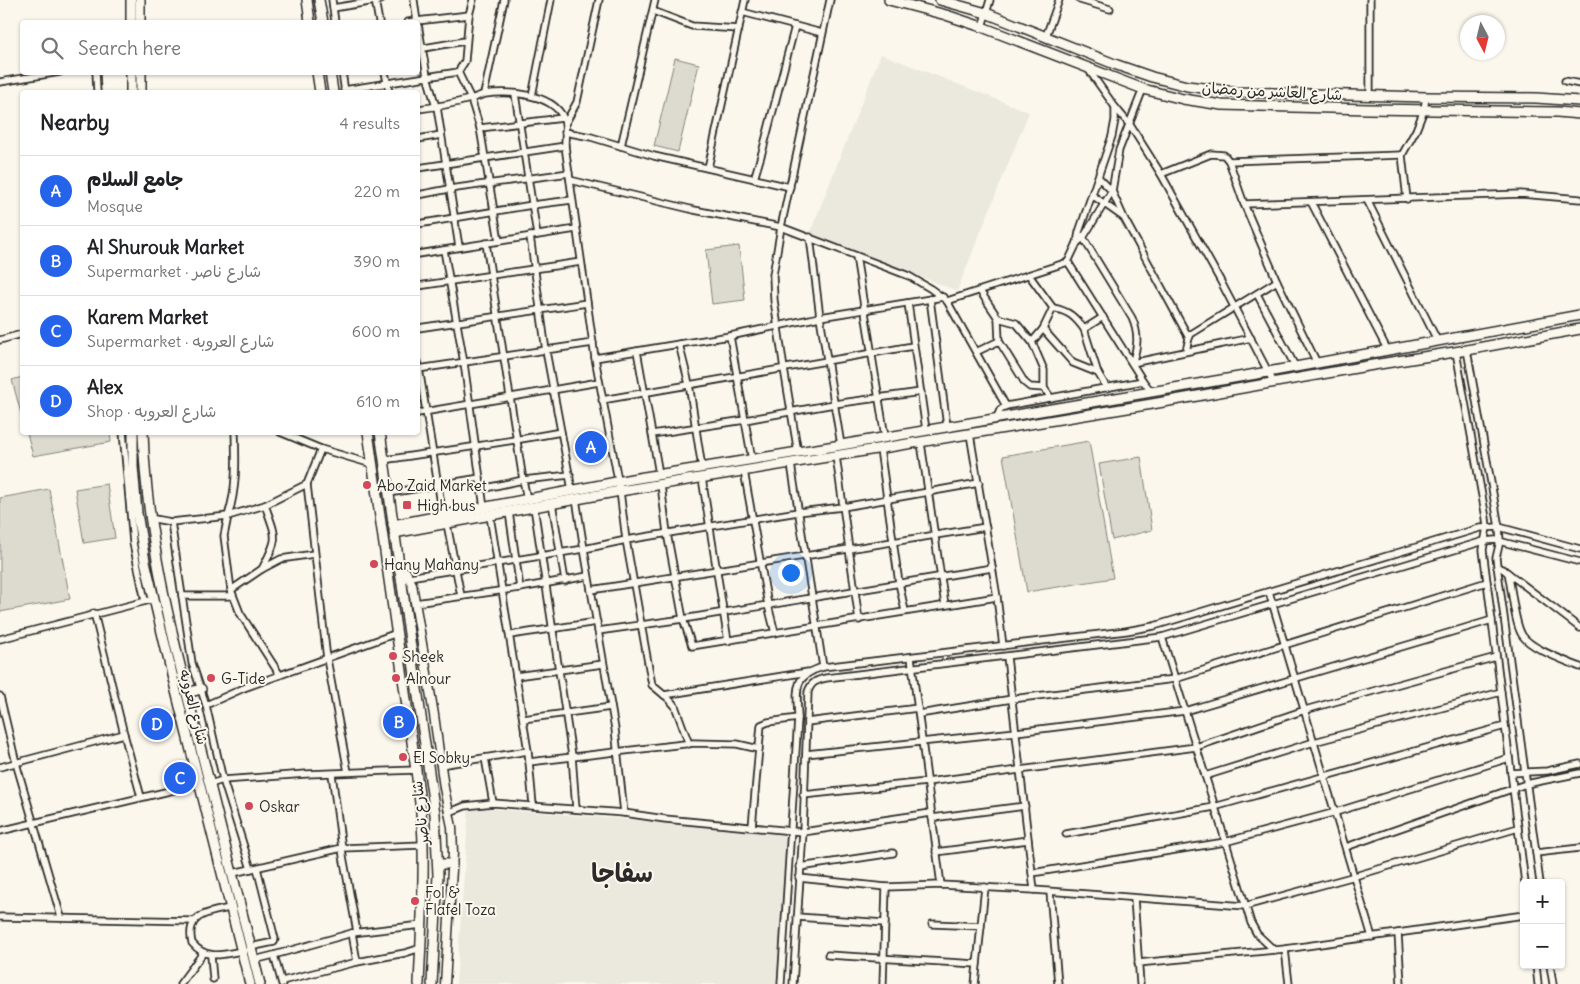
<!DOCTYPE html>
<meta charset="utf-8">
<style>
:root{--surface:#fff;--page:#f6f6f6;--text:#202124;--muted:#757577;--line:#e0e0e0;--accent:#2563eb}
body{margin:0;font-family:Delius,"Playpen Sans Arabic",sans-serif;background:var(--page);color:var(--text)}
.controls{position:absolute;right:15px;bottom:15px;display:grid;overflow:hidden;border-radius:5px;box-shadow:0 1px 4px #0004}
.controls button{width:45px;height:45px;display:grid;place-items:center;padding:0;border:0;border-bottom:1px solid var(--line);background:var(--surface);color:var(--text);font:25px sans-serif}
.compass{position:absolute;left:1460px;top:15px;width:45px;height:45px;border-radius:50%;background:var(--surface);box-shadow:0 1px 4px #0004;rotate:173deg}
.you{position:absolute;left:790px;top:572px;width:18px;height:18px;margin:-12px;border:4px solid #fff;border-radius:50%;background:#1a73e8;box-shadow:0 0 0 8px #1a73e833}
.badge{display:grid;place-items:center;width:32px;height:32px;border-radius:50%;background:var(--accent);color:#fff;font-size:16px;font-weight:700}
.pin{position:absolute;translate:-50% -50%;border:2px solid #fff;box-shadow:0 1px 5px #0006}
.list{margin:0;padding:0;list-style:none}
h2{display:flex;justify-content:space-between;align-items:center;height:65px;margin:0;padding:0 20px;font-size:21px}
h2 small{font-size:16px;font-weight:400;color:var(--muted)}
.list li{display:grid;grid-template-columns:32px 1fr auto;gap:15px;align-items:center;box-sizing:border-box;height:70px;padding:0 20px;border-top:1px solid var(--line)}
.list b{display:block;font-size:19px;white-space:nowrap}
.list p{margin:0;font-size:16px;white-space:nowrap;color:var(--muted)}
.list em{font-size:16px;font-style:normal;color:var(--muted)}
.icon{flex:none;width:28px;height:28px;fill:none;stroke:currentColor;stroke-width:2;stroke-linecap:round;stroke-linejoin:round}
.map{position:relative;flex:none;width:1580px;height:984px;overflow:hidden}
.search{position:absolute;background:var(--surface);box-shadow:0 1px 4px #0004;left:20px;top:20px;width:400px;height:55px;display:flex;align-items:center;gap:12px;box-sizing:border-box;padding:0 18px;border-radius:5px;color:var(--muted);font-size:19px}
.panel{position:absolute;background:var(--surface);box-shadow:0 1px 4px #0004;left:20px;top:90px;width:400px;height:345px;border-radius:5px}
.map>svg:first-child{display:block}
</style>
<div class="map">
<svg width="1580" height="984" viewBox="0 0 1580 984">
<rect width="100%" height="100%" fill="#fbf7ec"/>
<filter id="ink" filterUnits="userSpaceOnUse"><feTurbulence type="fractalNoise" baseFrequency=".02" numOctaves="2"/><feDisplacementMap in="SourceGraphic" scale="10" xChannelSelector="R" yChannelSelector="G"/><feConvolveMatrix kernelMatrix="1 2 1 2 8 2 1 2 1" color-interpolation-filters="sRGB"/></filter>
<g filter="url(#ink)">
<g fill="#ebe8de">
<path d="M881 54 1029 112 957 291 810 233Z"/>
<path d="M469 807 787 832 777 984H456Z"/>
</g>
<g fill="#dddad0" stroke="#84827e">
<path d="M675 58 699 64 678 152 654 146Z"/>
<path d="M739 246 745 300 712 304 706 250Z"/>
<path d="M22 377V417L12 380Z"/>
<path d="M27 433H110L111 442 33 456Z"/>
<path d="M1089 441 1113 578 1027 592 1003 456Z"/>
<path d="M1141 457 1152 530 1112 540 1099 464Z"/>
<path d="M107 484 115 538 84 543 75 489Z"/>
<path d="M49 489 70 599 0 612V498Z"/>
</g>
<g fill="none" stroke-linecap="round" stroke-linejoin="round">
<g stroke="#2b2b2b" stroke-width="9">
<g id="minor">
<path d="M332 0 335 22"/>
<path d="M375 0 379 22"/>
<path d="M414 0 417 22"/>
<path d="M1080 0 1110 9"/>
<path d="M333 8 381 0"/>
<path d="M653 11 692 26 739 29"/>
<path d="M742 12 822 33"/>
<path d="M408 22 469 15"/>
<path d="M418 24 427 76 436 107"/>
<path d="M982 27 990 0"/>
<path d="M1046 36 1059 0"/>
<path d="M418 49 465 41"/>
<path d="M1088 69 1115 107 1130 125 1161 174 1220 280 1274 383"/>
<path d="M96 72 97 92"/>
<path d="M342 72 345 92"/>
<path d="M385 72 389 92"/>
<path d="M458 72 465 61 469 15 473 0"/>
<path d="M1565 81 1580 84"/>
<path d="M0 82 60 72"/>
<path d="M344 90 458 72 471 99 480 128 499 241"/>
<path d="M484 94 504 0"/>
<path d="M515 94 537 235"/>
<path d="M1370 95V0"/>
<path d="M532 96 551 0"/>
<path d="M437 107 459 247"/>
<path d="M418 109C435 107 453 104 470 99 475 98 480 95 485 94 509 91 558 93 565 123 566 130 565 139 565 146L595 358 620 491 626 540 584 549 615 729 624 813"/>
<path d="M565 124 577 102 599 0"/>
<path d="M480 128 563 118"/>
<path d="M565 132 591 137 654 156 790 187"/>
<path d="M418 139 441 135"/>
<path d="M621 146 655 0"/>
<path d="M1229 161 1402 155"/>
<path d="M418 168 565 146"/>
<path d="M708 168 745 0"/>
<path d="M1161 174 1211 154 1224 155 1229 161 1244 204 1521 194 1580 199"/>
<path d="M1099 178 1112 191 1124 218 1189 338"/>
<path d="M754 179 763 149 795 26"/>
<path d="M570 180 694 210 781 227 909 276 931 289 947 301 1006 406 1000 410 997 417"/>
<path d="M418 195 449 189 569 173"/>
<path d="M1092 195 1123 217"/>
<path d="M1407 199 1402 155 1416 130 1424 110 1426 97"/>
<path d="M1367 200 1437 340"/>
<path d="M1311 202 1387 349"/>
<path d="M1244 204 1277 281 1317 363"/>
<path d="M418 224 532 205 572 200"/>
<path d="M530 236 546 351 572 490"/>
<path d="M1082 236 1132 318C1139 334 1138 347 1132 363"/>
<path d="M810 237 820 317 841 445"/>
<path d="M486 243 523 480 527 499"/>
<path d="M1077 243 1083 238 1112 191 1119 150 1143 89"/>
<path d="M444 250 464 363 484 508"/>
<path d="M418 254 576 229"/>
<path d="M856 256 885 437"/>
<path d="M1068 262 1143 381 1151 391"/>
<path d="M1029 275 1053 308 1043 329 1073 363 1098 373 1107 388"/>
<path d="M418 286 581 262"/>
<path d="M980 291 998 318 1016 323 1032 342 1043 329"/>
<path d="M1257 294 1295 366"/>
<path d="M930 299 947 426"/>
<path d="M947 301 1068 262 1077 243 1079 232 1112 136 1115 120V107"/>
<path d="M908 303 926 430"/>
<path d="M1053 308C1069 311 1075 317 1084 329L1103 317"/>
<path d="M998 318 999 341 1025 383 1030 387 1044 388"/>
<path d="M418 328 587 303"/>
<path d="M1084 329 1098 373"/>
<path d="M0 340 22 334"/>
<path d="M1032 342 1044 370V388L1051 398"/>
<path d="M679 344 730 336"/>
<path d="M1467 350 1499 527 1500 541 1496 558 1540 883"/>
<path d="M1186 351 1189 338 1191 334 1277 281"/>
<path d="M976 352 999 341"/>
<path d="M1456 352 1486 518 1487 527 1483 550 1525 883"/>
<path d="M595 358 637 351"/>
<path d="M418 362 443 516"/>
<path d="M1132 363 1251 338"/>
<path d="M418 369 593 343"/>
<path d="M602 400 913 346"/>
<path d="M1006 406 1143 381"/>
<path d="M418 413 599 382"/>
<path d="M123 432 133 543 145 601"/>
<path d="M280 432 321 449"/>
<path d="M652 434 637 351 679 344 689 384 702 468"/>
<path d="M921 443 945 605"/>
<path d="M880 449 899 583 905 611"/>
<path d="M798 453 784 369 774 300 773 275 781 227 830 0"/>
<path d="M836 456 859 620"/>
<path d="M384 460C443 451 502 443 561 432"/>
<path d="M752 460 730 336 820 317 943 297"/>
<path d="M791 464 823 667"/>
<path d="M744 471 768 605 775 633"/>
<path d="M659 474 652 434 745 420 834 404 921 392"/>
<path d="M702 478 728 641"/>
<path d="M307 484 327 659 348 772"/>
<path d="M661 485 667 533 683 619 692 646 997 597 970 434"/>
<path d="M481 489 523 480 570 475"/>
<path d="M389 493 480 478"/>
<path d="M552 503 565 581"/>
<path d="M265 505 307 484 321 449 372 464"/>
<path d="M534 507 572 756 576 809"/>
<path d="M509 512 520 588"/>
<path d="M228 516 265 505C277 539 279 537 262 569L281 559 314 554"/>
<path d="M228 516C237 488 236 462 235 432"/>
<path d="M490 516 528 751 533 805"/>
<path d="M149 518 171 522 228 516 224 536 231 590 240 613 280 675"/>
<path d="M171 522 192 663 206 705 223 780 251 869"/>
<path d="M447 524 461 596"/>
<path d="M1497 567 1503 569 1508 573C1512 589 1514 622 1522 635 1531 649 1564 660 1580 667"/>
<path d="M1508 573 1580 628"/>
<path d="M409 577 584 549 576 499"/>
<path d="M231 590 262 569"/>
<path d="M591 590 986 527"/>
<path d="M1269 592 1372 937"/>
<path d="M182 596H233"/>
<path d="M997 597 1003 646"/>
<path d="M415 603 520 588 588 576"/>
<path d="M94 613 124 734"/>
<path d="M598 631 683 619 992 568"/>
<path d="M510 635 597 622"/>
<path d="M1162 637 1251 923 1257 934 1274 950"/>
<path d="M0 639 154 599"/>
<path d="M911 657 941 885"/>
<path d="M1007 657 1034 890"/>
<path d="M516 676 603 664"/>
<path d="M664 695 808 672"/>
<path d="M0 696 16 763 61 917"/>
<path d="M206 705 244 688 397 633"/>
<path d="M919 714 1012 699 1175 679 1487 582"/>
<path d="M523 719 611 707"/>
<path d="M807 722 918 708"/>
<path d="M689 744 675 706 669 699 652 685 626 540 798 512 843 507 979 483"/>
<path d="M806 754 1016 732 1185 711 1492 620"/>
<path d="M485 758 493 803"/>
<path d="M529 762 693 743 737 744 759 749"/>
<path d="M440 765 528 751"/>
<path d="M0 767 124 734 141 797"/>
<path d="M1511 773 1547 771 1580 764"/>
<path d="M332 774 343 856 357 932"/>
<path d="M1205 776 1314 742 1501 692"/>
<path d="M210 784 223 780 306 774 416 770"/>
<path d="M803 795 927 782 1196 747 1305 710 1496 657"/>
<path d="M450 812 465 806 493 803 624 813 665 819 803 832 931 813"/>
<path d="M932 818 1025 806"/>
<path d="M752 827 761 725 768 722 798 718"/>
<path d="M0 831 199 784"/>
<path d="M1066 834 1214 807 1505 726"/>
<path d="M1346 847 1526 784 1580 773"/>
<path d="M936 852 1028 840"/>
<path d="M1536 853 1580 848"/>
<path d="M800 867 893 853"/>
<path d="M233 873 342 848 423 845"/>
<path d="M1032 873 1225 842 1336 812 1509 758"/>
<path d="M799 878 886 887 941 885 1034 890 1245 906 1355 876 1518 828"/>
<path d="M1050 892 1058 984"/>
<path d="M1134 898 1140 984"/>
<path d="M230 908C209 912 185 914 192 943 206 960 222 955 241 951"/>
<path d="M0 917 194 921"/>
<path d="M797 917 885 923"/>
<path d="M932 924 981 926"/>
<path d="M352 933 357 962"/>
<path d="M1398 933 1401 984"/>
<path d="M250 947 274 942 275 939 257 868"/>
<path d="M1285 949 1289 984"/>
<path d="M274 955 282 984"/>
<path d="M828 955 977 964"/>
<path d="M211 956 213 979"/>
<path d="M254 960 274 955 352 933 422 925"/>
<path d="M1138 963 1285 949 1524 915"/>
<path d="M1536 965 1538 984"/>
<path d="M1550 965 1553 984"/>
<path d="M282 981 357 962 405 953 421 948"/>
<path d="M180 984 203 953"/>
<path d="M781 984 798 718C797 690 792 676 823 667L1126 631 1154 626 1480 528 1499 527 1580 549"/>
<path d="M793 984 803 832 808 692C811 682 817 680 826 678L1162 637 1484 541 1495 540 1580 562"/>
<path d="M883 984 886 887"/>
<path d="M975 984 985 887"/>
</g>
</g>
<g stroke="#2b2b2b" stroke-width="11">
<path id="tertiary" d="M399 569 406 572 412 584 434 715 444 788 452 827 453 853 445 984"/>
</g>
<g stroke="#2b2b2b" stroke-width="12">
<g id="primary">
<path d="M131 0V22"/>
<path d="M140 0V22"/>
<path d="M307 0 310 22"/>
<path d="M319 0 323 22"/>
<path d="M889 0 946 15 982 27 1143 89 1183 99 1222 105 1369 109 1557 112 1580 114"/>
<path d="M940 0 986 13 1117 65 1152 77 1187 86 1237 92 1426 97 1536 98 1580 101"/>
<path d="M141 72V92"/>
<path d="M317 72 320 92"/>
<path d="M330 72 333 92"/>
<path d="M131 92V72"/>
<path d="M133 432V467L137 513 145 561 176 691 250 984"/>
<path d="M143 432C146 535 172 635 197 734 218 817 239 901 260 984"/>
<path d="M368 432 416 770C419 795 423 821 423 846 424 892 421 938 419 984"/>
<path d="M380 432 435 814 438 875 432 984"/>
<path d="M393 525 632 479 841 445 1268 372 1580 315"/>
<path d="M394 533 620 491 1152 404 1373 365 1467 350 1580 329"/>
<path d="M187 693 201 689"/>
<path d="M438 864H452"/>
</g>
</g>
<use href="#minor" stroke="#fbf7ec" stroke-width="5.5"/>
<use href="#tertiary" stroke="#fbf7ec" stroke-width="8"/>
<use href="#primary" stroke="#fbf7ec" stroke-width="9"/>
</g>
</g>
<g fill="#d1495b" stroke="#fbf7ec" stroke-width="2">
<circle cx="367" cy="485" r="5"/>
<rect x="402" y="500" width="10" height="10" rx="2.5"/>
<circle cx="374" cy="564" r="5"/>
<circle cx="393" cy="656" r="5"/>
<circle cx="211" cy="678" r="5"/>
<circle cx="396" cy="678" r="5"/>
<circle cx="403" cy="757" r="5"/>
<circle cx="249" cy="806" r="5"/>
<circle cx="415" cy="901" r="5"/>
</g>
<g text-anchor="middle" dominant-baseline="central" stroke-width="4" stroke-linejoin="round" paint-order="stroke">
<g font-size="15" fill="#2b2b2b" stroke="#fbf7ec">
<text transform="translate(1272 91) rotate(3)">شارع العاشر من رمضان</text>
<text transform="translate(194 707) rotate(76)">شارع العروبه</text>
<text transform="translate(420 813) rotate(-96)">شارع ناصر</text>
</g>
<g font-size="15" fill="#2b2b2b" stroke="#fbf7ec" text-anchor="start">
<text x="377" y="485">Abo Zaid Market</text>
<text x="417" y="505">High bus</text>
<text x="384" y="564">Hany Mahany</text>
<text x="403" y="656">Sheek</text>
<text x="221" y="678">G-Tide</text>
<text x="406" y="678">Alnour</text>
<text x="413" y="757">El Sobky</text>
<text x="259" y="806">Oskar</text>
<text x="425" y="892">Fol &amp;<tspan x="425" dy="17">Flafel Toza</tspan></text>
</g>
<g font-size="25" font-weight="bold" fill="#2b2b2b" stroke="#fbf7ec">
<text x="622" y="873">سفاجا</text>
</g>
</g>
</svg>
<div class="controls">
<button>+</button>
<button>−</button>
</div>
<svg class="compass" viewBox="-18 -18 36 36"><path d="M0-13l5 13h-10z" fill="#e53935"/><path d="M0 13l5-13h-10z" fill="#757577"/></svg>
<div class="you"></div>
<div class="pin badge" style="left:591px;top:447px">A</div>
<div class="pin badge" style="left:399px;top:722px">B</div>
<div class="pin badge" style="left:180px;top:778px">C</div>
<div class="pin badge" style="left:157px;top:724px">D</div>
<div class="search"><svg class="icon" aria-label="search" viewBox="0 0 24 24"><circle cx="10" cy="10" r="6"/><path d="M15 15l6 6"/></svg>Search here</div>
<section class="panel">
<h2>Nearby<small>4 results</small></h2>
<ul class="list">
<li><span class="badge">A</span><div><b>جامع السلام</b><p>Mosque</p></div><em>220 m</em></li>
<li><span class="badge">B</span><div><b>Al Shurouk Market</b><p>Supermarket · شارع ناصر</p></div><em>390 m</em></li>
<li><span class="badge">C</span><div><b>Karem Market</b><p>Supermarket · شارع العروبه</p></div><em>600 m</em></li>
<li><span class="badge">D</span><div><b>Alex</b><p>Shop · شارع العروبه</p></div><em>610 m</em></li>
</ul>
</section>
</div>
